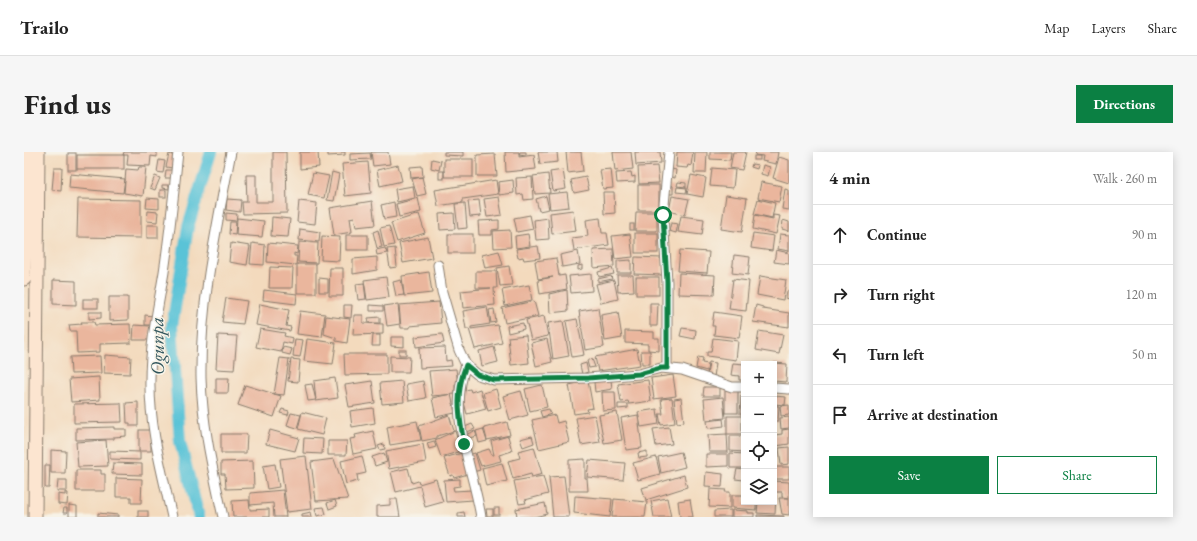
<!DOCTYPE html>
<meta charset="utf-8">
<style>
:root{--surface:#fff;--page:#f6f6f6;--text:#222;--muted:#767676;--line:#e0e0e0;--accent:#0b8043}
body{margin:0;font-family:"EB Garamond",serif;background:var(--page);color:var(--text)}
.controls{position:absolute;right:12px;bottom:12px;display:grid;overflow:hidden;border-radius:0px;box-shadow:0 2px 10px #0003}
.controls button{width:36px;height:36px;display:grid;place-items:center;padding:0;border:0;border-bottom:1px solid var(--line);background:var(--surface);color:var(--text);font:20px sans-serif}
.stop{position:absolute;width:12px;height:12px;margin:-9px;border:3px solid #0b8043;border-radius:50%;background:#fff}
.stop.end{background:#0b8043;border-color:#fff;box-shadow:0 1px 4px #0008}
.list{margin:0;padding:0;list-style:none}
h2{display:flex;justify-content:space-between;align-items:center;height:52px;margin:0;padding:0 16px;font-size:17px}
h2 small{font-size:13px;font-weight:400;color:var(--muted)}
.list li{display:grid;grid-template-columns:26px 1fr auto;gap:12px;align-items:center;box-sizing:border-box;height:60px;padding:0 16px;border-top:1px solid var(--line)}
.list b{display:block;font-size:15px;white-space:nowrap}
.list em{font-size:13px;font-style:normal;color:var(--muted)}
.actions{display:flex;gap:8px;padding:12px 16px}
.actions a{flex:1;padding:9px 0;border:1px solid var(--accent);border-radius:0px;text-align:center;font-size:14px;color:var(--accent)}
.actions .main{background:var(--accent);color:#fff}
.icon{flex:none;width:22px;height:22px;fill:none;stroke:currentColor;stroke-width:2;stroke-linecap:round;stroke-linejoin:round}
.map{position:relative;flex:none;width:765px;height:365px;overflow:hidden;border-radius:0px}
header{display:flex;align-items:center;gap:24px;box-sizing:border-box;height:56px;padding:0 20px;background:var(--surface);border-bottom:1px solid var(--line)}
header strong{font-size:19px}
nav{display:flex;gap:22px;margin-inline-start:auto;font-size:14px}
.intro{display:flex;align-items:center;justify-content:space-between;box-sizing:border-box;height:96px;padding:0 24px}
h1{margin:0;font-size:28px}
.button{padding:10px 18px;border-radius:0px;background:var(--accent);color:#fff;font-size:14px;font-weight:700}
main{display:flex;gap:24px;padding:0 24px}
aside{flex:1;background:var(--surface);border-radius:0px;box-shadow:0 2px 10px #0003}
.map>svg:first-child{display:block}
</style>
<header>
<strong>Trailo</strong>
<nav><a>Map</a><a>Layers</a><a>Share</a></nav>
</header>
<div class="intro"><h1>Find us</h1><a class="button">Directions</a></div>
<main>
<div class="map">
<svg width="765" height="365" viewBox="0 0 765 365">
<rect width="100%" height="100%" fill="#f7f3e8"/>
<filter id="ink" filterUnits="userSpaceOnUse"><feTurbulence type="fractalNoise" baseFrequency=".025" numOctaves="2"/><feDisplacementMap in="SourceGraphic" scale="8" xChannelSelector="R" yChannelSelector="G"/><feConvolveMatrix kernelMatrix="1 2 1 2 8 2 1 2 1" color-interpolation-filters="sRGB"/></filter>
<filter id="wash" filterUnits="userSpaceOnUse"><feTurbulence type="fractalNoise" baseFrequency=".012" numOctaves="4" result="noise"/><feDisplacementMap in="SourceGraphic" scale="16" xChannelSelector="R" yChannelSelector="G"/><feGaussianBlur stdDeviation="0.9" result="paint"/><feColorMatrix in="noise" values="0 0 0 0 0 0 0 0 0 0 0 0 0 0 0 0 0 1.4 0 .05"/><feComposite in="paint" operator="in"/></filter>
<g filter="url(#wash)">
<rect width="100%" height="100%" fill="#f3dabd"/>
<g fill="none" stroke-linecap="round" stroke-linejoin="round">
<path stroke="#5ac3d7" stroke-width="12" d="M175 365 156 290 148 174 164 75 187 0"/>
</g>
<g id="blocks">
<g fill="#eab69d">
<path d="M100 0H133V5L127 4 126 14 103 13 104 3H99Z"/>
<path d="M249 0H262L263 61 219 62 218 50H223L222 23H232V50H249Z"/>
<path d="M276 0H294L295 15 276 17Z"/>
<path d="M304 0H321V3L304 4Z"/>
<path d="M347 0H364L366 12 349 14Z"/>
<path d="M420 0H439V4L420 3Z"/>
<path d="M481 0H495V5L510 3 512 17 482 20Z"/>
<path d="M496 0H502V3L495 2Z"/>
<path d="M514 0H533L534 10 516 12Z"/>
<path d="M542 0H557L559 19 544 21Z"/>
<path d="M589 0H607L609 17 591 19Z"/>
<path d="M611 0H636L637 11 612 13Z"/>
<path d="M653 0H669L667 14 664 13 663 16 652 15Z"/>
<path d="M671 0H683L682 21H670Z"/>
<path d="M686 0H707L706 8 686 7Z"/>
<path d="M709 0H722L718 18 706 16Z"/>
<path d="M732 0H754L752 12 738 9 739 4 731 3Z"/>
<rect x="44" y="1" width="8" height="17"/>
<path d="M346 1 347 7 326 8V2Z"/>
<path d="M145 2 151 4 148 16 142 15Z"/>
<path d="M471 2 473 24H453V3Z"/>
<rect x="53" y="3" width="47" height="14"/>
<rect x="730" y="4" width="6" height="4"/>
<path d="M755 5 765 8V31L749 26Z"/>
<path d="M408 7 417 9 415 18 407 16Z"/>
<rect x="420" y="7" width="29" height="18"/>
<path d="M135 8 141 9 139 21 133 20Z"/>
<path d="M344 10 347 41 321 44 318 12Z"/>
<path d="M728 12 734 13 733 17 727 15Z"/>
<path d="M374 13 378 29 356 34 353 18Z"/>
<path d="M739 13 746 15 744 24 737 22Z"/>
<path d="M398 14 399 25 387 26 386 15Z"/>
<path d="M633 14 635 31 615 32 614 15Z"/>
<path d="M115 15H122L119 44 100 41 102 17 114 18Z"/>
<path d="M30 16H38L37 39 28 38Z"/>
<path d="M688 16 711 18 709 36 686 34Z"/>
<path d="M587 17 589 36 579 37 576 18Z"/>
<path d="M648 17 652 18 651 26 647 25Z"/>
<path d="M142 18H148V26H141Z"/>
<path d="M539 18 542 37 529 39 526 20Z"/>
<rect x="415" y="19" width="5" height="8"/>
<path d="M308 20 315 22 310 49 303 48Z"/>
<path d="M607 20 608 25 611 24V30L593 31 592 21Z"/>
<path d="M289 21 305 24 300 46 284 43Z"/>
<path d="M46 22 101 27 99 41 45 36Z"/>
<path d="M524 22 526 41 511 42 509 24Z"/>
<path d="M667 23 682 26 679 45 663 42Z"/>
<path d="M131 24 136 26 131 38 126 36Z"/>
<path d="M398 25 402 42 393 44 388 27Z"/>
<path d="M508 25 509 47 500 48 499 42 493 43 492 26Z"/>
<path d="M562 25 565 38 550 41 547 28Z"/>
<path d="M472 28 474 42 439 47V50L414 54 411 38Z"/>
<path d="M489 28 490 41 475 43 474 30Z"/>
<path d="M654 30 662 31V35L653 34Z"/>
<path d="M737 30 758 34 755 50 734 46Z"/>
<path d="M138 33H145V37L138 36Z"/>
<rect x="614" y="33" width="21" height="25"/>
<path d="M644 33 649 34V42H644Z"/>
<path d="M389 34 391 46 373 50 371 37Z"/>
<path d="M653 35 663 36 662 41 652 40Z"/>
<path d="M761 37 765 38V58L758 57Z"/>
<rect x="136" y="38" width="6" height="7"/>
<path d="M543 40 545 55 526 57 524 42Z"/>
<path d="M579 40H590L591 61 580 62Z"/>
<path d="M702 43 723 46 718 80 697 77Z"/>
<path d="M522 44 525 57 515 59 512 47Z"/>
<path d="M648 44 665 47 661 63 645 59Z"/>
<path d="M475 45 478 63 463 65 460 47Z"/>
<path d="M123 46 135 47V57L122 56Z"/>
<path d="M394 46 397 60 375 65 372 52Z"/>
<path d="M54 47 117 48V86L53 85Z"/>
<path d="M203 47 217 48 216 60 202 58Z"/>
<path d="M734 47 751 51 748 66 730 62Z"/>
<path d="M455 48 457 64 446 65 444 49Z"/>
<path d="M275 49 293 51 291 72 273 70Z"/>
<path d="M348 49 351 73 332 75 330 65 326 66 328 80 310 83 306 56Z"/>
<path d="M370 50 372 65 360 67 357 53Z"/>
<path d="M441 51 443 76 434 77 431 52Z"/>
<path d="M549 58 552 79 528 82 526 61Z"/>
<path d="M124 59 134 60 133 70 123 69Z"/>
<path d="M612 60H633V79H611Z"/>
<path d="M202 61 213 62 212 69 202 68Z"/>
<path d="M430 61 431 77 416 78 415 62Z"/>
<path d="M395 62 401 81 373 90 367 71Z"/>
<path d="M506 63 509 77 493 80 490 66Z"/>
<path d="M731 63 749 67V63L756 64 752 82 729 77Z"/>
<path d="M657 64 680 67 678 83 654 80Z"/>
<path d="M248 65 266 67 264 85 247 84Z"/>
<path d="M213 66 240 69 238 85 212 83Z"/>
<path d="M524 66 525 87 512 88 510 68Z"/>
<path d="M576 66 578 81H583L585 93 550 98 548 86 564 84 562 68Z"/>
<path d="M475 68V77L468 78V83H455L454 69Z"/>
<path d="M759 68 765 70V79L758 77Z"/>
<path d="M206 70H212L211 83 205 82Z"/>
<path d="M647 71 654 72 652 81 645 79Z"/>
<rect x="606" y="72" width="4" height="6"/>
<rect x="123" y="73" width="11" height="13"/>
<path d="M365 74 370 93 360 95 356 76Z"/>
<path d="M276 77 296 80 295 90 275 88Z"/>
<path d="M354 78 358 95 353 96 349 80Z"/>
<path d="M486 78 487 95 470 96 469 79Z"/>
<rect x="611" y="81" width="23" height="20"/>
<path d="M729 81 750 84 748 99 727 96Z"/>
<rect x="424" y="82" width="25" height="19"/>
<path d="M504 82 506 94 492 96 491 84Z"/>
<path d="M606 82 609 105 591 107 588 84Z"/>
<path d="M756 82 765 83V99L754 97Z"/>
<rect x="322" y="83" width="22" height="15"/>
<path d="M298 84 316 85 315 109 297 108Z"/>
<path d="M404 85 408 106 379 111 375 91Z"/>
<path d="M275 90 294 91 293 111 274 110Z"/>
<path d="M207 91 226 94 223 113 205 110Z"/>
<path d="M228 91 241 93 240 113 226 112Z"/>
<path d="M244 91 274 94 273 102 270 101V104H273L272 113 243 110Z"/>
<path d="M514 94 516 106 500 108 499 105 494 106 492 97Z"/>
<path d="M361 96 363 101 353 103 352 98Z"/>
<path d="M371 96 373 115 366 116 363 97Z"/>
<path d="M589 97 590 114 570 116 569 98Z"/>
<path d="M656 98 685 100 683 121 654 119Z"/>
<path d="M752 98 765 101V112L750 110Z"/>
<path d="M475 99 479 113 461 116 458 103Z"/>
<path d="M554 99 556 112 538 115 536 103Z"/>
<path d="M710 103 726 105 724 123 708 121Z"/>
<path d="M353 105V118L329 122V107Z"/>
<path d="M611 105 638 106V123L610 122Z"/>
<path d="M532 106 535 124 541 123 543 137 516 142 514 128 529 125 514 127 511 109Z"/>
<path d="M607 108V121H593V109Z"/>
<rect x="273" y="112" width="19" height="29"/>
<path d="M558 113V117L554 118V114Z"/>
<path d="M485 114 488 133 476 134 473 116Z"/>
<path d="M246 115 269 116 268 136H245Z"/>
<path d="M306 116H319V144H305Z"/>
<path d="M588 116 590 122 575 125 574 120Z"/>
<path d="M452 119H472L473 136H470L471 153 439 156 437 139 467 136H452Z"/>
<path d="M405 120 408 141 380 144 378 124Z"/>
<path d="M655 121 691 123 690 143 654 142Z"/>
<path d="M567 122 568 139 547 141 545 124Z"/>
<path d="M593 123H609L610 139 594 140Z"/>
<path d="M587 124 588 127 574 130V127Z"/>
<path d="M736 124 762 128 759 148 733 143Z"/>
<path d="M362 125 365 145 343 148 340 128Z"/>
<rect x="612" y="125" width="23" height="18"/>
<path d="M295 126 304 127V140H295Z"/>
<path d="M709 127 725 129 722 159 705 157Z"/>
<path d="M29 128 52 129V153L29 152Z"/>
<path d="M377 128 380 143 372 144 369 130Z"/>
<path d="M590 128 594 147 577 151 572 132Z"/>
<path d="M340 131 342 147 334 148 332 132Z"/>
<path d="M505 133 508 148 481 154 478 138Z"/>
<path d="M240 138 273 142 272 152 239 148Z"/>
<path d="M543 138 544 159 526 161 525 142Z"/>
<path d="M763 139H765V147L762 146Z"/>
<path d="M85 145H104V168L85 169Z"/>
<path d="M202 146 223 149 219 172 198 170Z"/>
<rect x="59" y="147" width="15" height="9"/>
<path d="M510 149 514 164 481 171 478 156Z"/>
<path d="M415 150 417 171 386 174V176H377L375 153Z"/>
<path d="M626 151H634L633 174H626Z"/>
<path d="M236 152 265 158 262 174 267 175 266 179 232 173Z"/>
<path d="M374 152 376 172 363 174 360 154Z"/>
<path d="M320 153H328L327 166 320 165Z"/>
<path d="M346 153 359 154V159H346Z"/>
<path d="M732 153 739 155V157L765 161V175L729 170Z"/>
<path d="M463 155 466 172 447 175V177L474 173 478 191 451 197 445 177H442L439 159Z"/>
<path d="M574 156 580 195 561 198 555 159Z"/>
<path d="M470 157 472 170 467 171 465 158Z"/>
<path d="M276 159 301 162 298 185 273 182Z"/>
<path d="M65 160H77V166L65 167Z"/>
<path d="M594 160 598 186 581 189 577 163Z"/>
<path d="M690 160 718 164 715 186 690 183 691 174H688Z"/>
<path d="M121 163 129 164 128 173H121Z"/>
<path d="M330 163H339V171L359 172V182L329 183Z"/>
<path d="M302 164 326 167 323 191 312 189V186L300 182Z"/>
<path d="M520 164 524 184 507 188 502 168Z"/>
<path d="M356 165V171H345L344 166Z"/>
<path d="M553 167 560 203 548 205 542 169Z"/>
<path d="M539 169 545 204 529 207 524 171Z"/>
<path d="M57 170H70L71 173 106 172 107 191 76 192V200L53 201 52 179H46L45 173 58 172Z"/>
<path d="M499 171 500 177 484 181 483 174Z"/>
<path d="M110 173 126 174V188H109Z"/>
<path d="M658 176 672 178 671 187 656 184Z"/>
<path d="M236 177 261 181 260 184 269 186 268 192 259 190 257 200 232 195Z"/>
<path d="M601 179 630 180V186H635V199L624 198V192L601 191Z"/>
<path d="M735 179 759 183 755 202 732 198Z"/>
<path d="M418 182 420 191 392 195 391 185Z"/>
<path d="M194 183 213 184 210 218 192 217Z"/>
<path d="M349 183H356V194H348Z"/>
<path d="M502 183 505 211 487 213 484 185Z"/>
<path d="M367 185H380V195L367 194Z"/>
<path d="M689 186 714 189 712 208 683 204V200H687Z"/>
<path d="M271 187 279 188 276 205 269 204Z"/>
<path d="M283 187 312 191 309 212 280 209Z"/>
<path d="M523 187 528 210 512 214 507 191Z"/>
<path d="M259 195 268 197 266 203 258 201Z"/>
<path d="M421 195 422 209 427 208 428 214 396 216 395 196Z"/>
<path d="M470 195 474 210 458 214 455 199Z"/>
<path d="M613 197 616 213 574 219 571 205Z"/>
<rect x="375" y="198" width="7" height="5"/>
<path d="M617 199H626V212H618Z"/>
<path d="M320 202H363V222L321 223Z"/>
<path d="M81 203 107 205 106 222 80 221Z"/>
<path d="M76 204 77 221 47 222 46 205Z"/>
<path d="M366 204 386 205 385 220H366Z"/>
<path d="M674 205 679 206 678 211 684 212 683 219 672 216Z"/>
<path d="M256 206 265 207 260 243 250 242Z"/>
<path d="M267 207 276 208 274 230 264 229Z"/>
<path d="M568 207 571 215 565 216 563 209Z"/>
<path d="M685 210 692 211 690 225 683 223Z"/>
<path d="M562 211 564 220 558 222 556 213Z"/>
<path d="M709 211 720 212V228H715V224L707 223Z"/>
<path d="M750 211 763 212 762 230 750 229Z"/>
<path d="M432 217 434 232H431V242L408 244 405 219Z"/>
<path d="M649 223 652 244 630 247 627 226Z"/>
<path d="M75 225 76 248 47 250 45 227Z"/>
<path d="M192 226H205L204 241H192Z"/>
<path d="M311 226 314 246 292 249 290 229Z"/>
<path d="M587 228 588 237 571 240 570 230Z"/>
<path d="M624 228 627 249 605 252 604 249 597 250 594 232Z"/>
<path d="M348 229 351 251 325 255 321 233Z"/>
<path d="M378 229 380 250 358 252 356 231Z"/>
<path d="M399 229 402 246 385 249 382 232Z"/>
<path d="M564 229 569 256 563 257 564 260 550 262 545 233Z"/>
<path d="M288 232 292 248 284 249 281 233Z"/>
<path d="M221 233 257 244 250 265 214 253Z"/>
<path d="M518 233 523 255 506 259 501 237Z"/>
<path d="M680 235H696V244H679Z"/>
<rect x="701" y="236" width="13" height="25"/>
<path d="M446 237 447 240 456 237 462 257 443 262 437 239Z"/>
<path d="M472 237 477 255 464 259 459 241Z"/>
<path d="M497 239 504 263 486 268 479 244Z"/>
<path d="M578 240H591L592 258 579 259Z"/>
<path d="M427 242 431 261 412 265 408 246Z"/>
<path d="M717 243H720V262H716Z"/>
<path d="M750 244 762 245 761 253 750 252Z"/>
<path d="M699 245 701 266 682 268 680 247Z"/>
<path d="M648 246 651 271 637 273 635 262H639L637 247Z"/>
<path d="M657 246 660 270 653 271 650 247Z"/>
<path d="M114 250V274H106V271H103L102 251Z"/>
<path d="M97 251 98 270 50 271V252Z"/>
<path d="M594 252H604V256L594 257Z"/>
<path d="M765 253V263L757 264 756 254Z"/>
<path d="M750 254H755L754 269H750Z"/>
<path d="M349 256 351 271 328 275 326 259Z"/>
<path d="M258 257 265 259 264 263 256 261Z"/>
<path d="M525 257 527 262 518 265 516 259Z"/>
<path d="M633 257 635 272 617 275 614 260Z"/>
<path d="M278 260 302 266 298 283 274 277Z"/>
<path d="M593 260 598 288 580 291 575 263Z"/>
<path d="M267 261 277 263 273 276 263 273Z"/>
<path d="M425 263 430 279 413 284V286L398 289 395 274Z"/>
<path d="M531 263 533 271 540 269 545 290 515 297 508 268Z"/>
<path d="M571 263 576 290 557 293 552 266Z"/>
<path d="M614 263 618 296 602 298 597 266Z"/>
<rect x="703" y="264" width="15" height="18"/>
<path d="M765 265V276L757 277 756 266Z"/>
<path d="M699 267 700 274 684 276 683 269Z"/>
<path d="M393 269 397 288 366 293 363 275Z"/>
<path d="M483 270 486 283 463 288 460 276Z"/>
<path d="M448 272 451 277 443 280 441 275Z"/>
<path d="M90 275V277H102V284L90 285V287L52 288V276Z"/>
<path d="M645 275 648 292 632 294 629 277Z"/>
<path d="M459 277 463 289 455 291 452 279Z"/>
<path d="M765 277V292L752 294 751 283 758 282V278Z"/>
<rect x="115" y="278" width="12" height="21"/>
<path d="M246 278 275 286 271 299 242 292Z"/>
<path d="M349 279 353 297 329 302 326 287 332 286 331 283Z"/>
<path d="M431 279 437 299 417 305 411 288Z"/>
<path d="M451 279 453 284 445 286 443 282Z"/>
<path d="M197 282H223L222 301H197Z"/>
<path d="M703 282 704 300H685L684 283Z"/>
<path d="M484 284 488 299 475 303 477 309 457 314 452 301 465 297 468 303H470L467 289Z"/>
<path d="M508 284 510 291 499 295 496 287Z"/>
<path d="M706 284H720V300L706 299Z"/>
<path d="M280 286 299 287 298 302 279 301Z"/>
<path d="M82 288 84 314 54 315 52 290Z"/>
<path d="M304 289H323L322 303H304Z"/>
<path d="M410 289 412 295 405 297 403 291Z"/>
<path d="M360 292 361 297 356 298 354 294Z"/>
<path d="M399 292 402 310 365 317 362 299Z"/>
<path d="M510 295 518 322 508 325 507 322 489 327 484 309 496 306 494 299Z"/>
<path d="M765 295V312L757 313 755 296Z"/>
<path d="M27 298 42 299 41 321H27Z"/>
<path d="M86 299 116 300V308L86 307Z"/>
<path d="M623 299V305L615 306 614 301Z"/>
<path d="M657 300 661 315 637 321 634 305Z"/>
<path d="M360 301 363 310 351 314 348 305Z"/>
<path d="M438 301 444 322 430 326 429 323 426 324 420 306Z"/>
<path d="M451 301 456 318 449 320 444 303Z"/>
<path d="M706 301 720 302V316H706Z"/>
<path d="M682 302H704V314L682 315Z"/>
<path d="M282 304 288 357 263 360 256 307Z"/>
<path d="M338 304 342 321 333 323 334 329 322 332 317 309Z"/>
<path d="M632 305 636 322 614 328 609 311Z"/>
<path d="M310 307 324 347 292 349 287 310Z"/>
<path d="M561 307V326H563L564 339H545V308Z"/>
<path d="M565 308 601 311 599 328 563 325Z"/>
<path d="M229 309 230 336 202 337 201 322H197V310Z"/>
<path d="M89 311 118 312V323L88 322Z"/>
<path d="M478 311 483 329 462 334 458 316Z"/>
<path d="M251 312 255 335 243 337 239 314Z"/>
<path d="M21 313H26L25 336H21Z"/>
<rect x="750" y="315" width="15" height="12"/>
<path d="M384 316 388 331 394 329 395 332 412 327 419 350 401 355 396 334 372 340 367 320Z"/>
<path d="M713 317 720 318V328L711 327Z"/>
<path d="M52 318H77V322H81V339H52Z"/>
<path d="M682 320 699 322 698 335 681 334Z"/>
<path d="M660 323 663 335 622 348 618 336Z"/>
<path d="M519 324 524 342 501 348 502 351 495 352 490 329Z"/>
<path d="M540 324 545 365H529L525 325Z"/>
<path d="M92 326 118 327 117 351H107V345H92Z"/>
<path d="M436 327V334L429 335 430 339 448 338 449 348 422 350 420 328Z"/>
<path d="M34 328H43V339H33Z"/>
<path d="M750 329 765 330V346L758 345V340H750Z"/>
<path d="M686 337 702 338 701 340H706V356L685 355Z"/>
<path d="M259 338 262 365H250L249 351 226 353V341Z"/>
<path d="M41 340 44 341 43 353 34 352V342L41 343Z"/>
<path d="M750 342 752 343 751 362 733 361 734 350H750Z"/>
<path d="M708 343H720V350H732V358L708 356Z"/>
<path d="M551 344 588 347 586 365 550 361Z"/>
<path d="M643 346 647 365H630L627 349Z"/>
<path d="M755 346H765V363L758 362Z"/>
<path d="M366 347H373L376 365H353V354L366 353Z"/>
<path d="M590 347 623 350 621 365H588Z"/>
<path d="M666 347 669 365H656L654 349Z"/>
<path d="M225 348 226 358 245 357V365H209L208 349Z"/>
<path d="M311 348 313 354 305 357 303 351Z"/>
<path d="M521 351 523 362 510 365H493L492 357Z"/>
<path d="M45 353 53 354V365H45Z"/>
<path d="M300 355 302 362 293 364 291 356Z"/>
<path d="M40 356H43V361H39Z"/>
<rect x="470" y="356" width="5" height="7"/>
<path d="M462 357H469V364H463Z"/>
<path d="M707 358V365H690V359Z"/>
<path d="M708 358 724 359V361H730V365H708Z"/>
<rect x="114" y="359" width="10" height="6"/>
<path d="M287 360 288 365H278V362Z"/>
<path d="M440 360 441 365H434V361Z"/>
<path d="M74 361 94 363V365H74Z"/>
<path d="M733 363 760 364V365H733Z"/>
</g>
</g>
</g>
<g filter="url(#ink)">
<use href="#blocks" fill-opacity="0" stroke="#887b6c" stroke-width="1"/>
<g fill="none" stroke-linecap="round" stroke-linejoin="round">
<g stroke="#887b6c" stroke-width="11">
<g id="street">
<path d="M414 113 418 140 435 198 442 213 454 223 470 228 564 226 615 222 637 216 658 218 708 235H720"/>
<path d="M442 213C423 263 449 315 457 365"/>
<path d="M643 216V130L639 63 645 0"/>
<path d="M750 236 765 237"/>
<path d="M148 365C138 320 125 274 126 228 126 192 134 156 140 120 146 80 150 40 154 0"/>
<path d="M199 365C189 319 178 272 177 225 176 150 193 74 207 0"/>
</g>
</g>
<g stroke="#887b6c" stroke-width="15">
<g id="secondary">
<path d="M0 127 3 0"/>
<path d="M11 365 14 0"/>
</g>
</g>
<use href="#street" stroke="#fff" stroke-width="9"/>
<use href="#secondary" stroke="#fce5d0" stroke-width="13"/>
</g>
</g>
<g fill="none" stroke-linecap="round" stroke-linejoin="round" filter="url(#ink)">
<path stroke="#0b8043" stroke-width="5" d="M440 292C435 263 431 241 442 213L454 223 470 228 564 226 615 222 637 216H643V130L639 63"/>
</g>
<g text-anchor="middle" dominant-baseline="central" stroke-width="3" stroke-linejoin="round" paint-order="stroke">
<g font-size="19" font-style="italic" fill="#32565d" stroke="#f7f3e8">
<text transform="translate(133 194) rotate(-91)">Ogunpa</text>
</g>
</g>
</svg>
<div class="controls">
<button>+</button>
<button>−</button>
<button><svg class="icon" aria-label="locate" viewBox="0 0 24 24"><circle cx="12" cy="12" r="6"/><path d="M12 2v4M12 18v4M2 12h4M18 12h4"/></svg></button>
<button><svg class="icon" aria-label="layers" viewBox="0 0 24 24"><path d="M12 4l9 5-9 5-9-5zM3 14l9 5 9-5"/></svg></button>
</div>
<div class="stop" style="left:639px;top:63px"></div>
<div class="stop end" style="left:440px;top:292px"></div>
</div>
<aside>
<h2>4 min<small>Walk · 260 m</small></h2>
<ul class="list">
<li><svg class="icon" aria-label="ahead" viewBox="0 0 24 24"><path d="M12 20V5M6 11l6-6 6 6"/></svg><div><b>Continue</b></div><em>90 m</em></li>
<li><svg class="icon" aria-label="right" viewBox="0 0 24 24"><path d="M7 20v-9h11M14 6l5 5-5 5"/></svg><div><b>Turn right</b></div><em>120 m</em></li>
<li><svg class="icon" aria-label="left" viewBox="0 0 24 24"><path d="M17 20v-9H6M10 6l-5 5 5 5"/></svg><div><b>Turn left</b></div><em>50 m</em></li>
<li><svg class="icon" aria-label="arrive" viewBox="0 0 24 24"><path d="M6 21V4h12l-3 4 3 4H6"/></svg><div><b>Arrive at destination</b></div></li>
</ul>
<div class="actions"><a class="main">Save</a><a>Share</a></div>
</aside>
</main>
